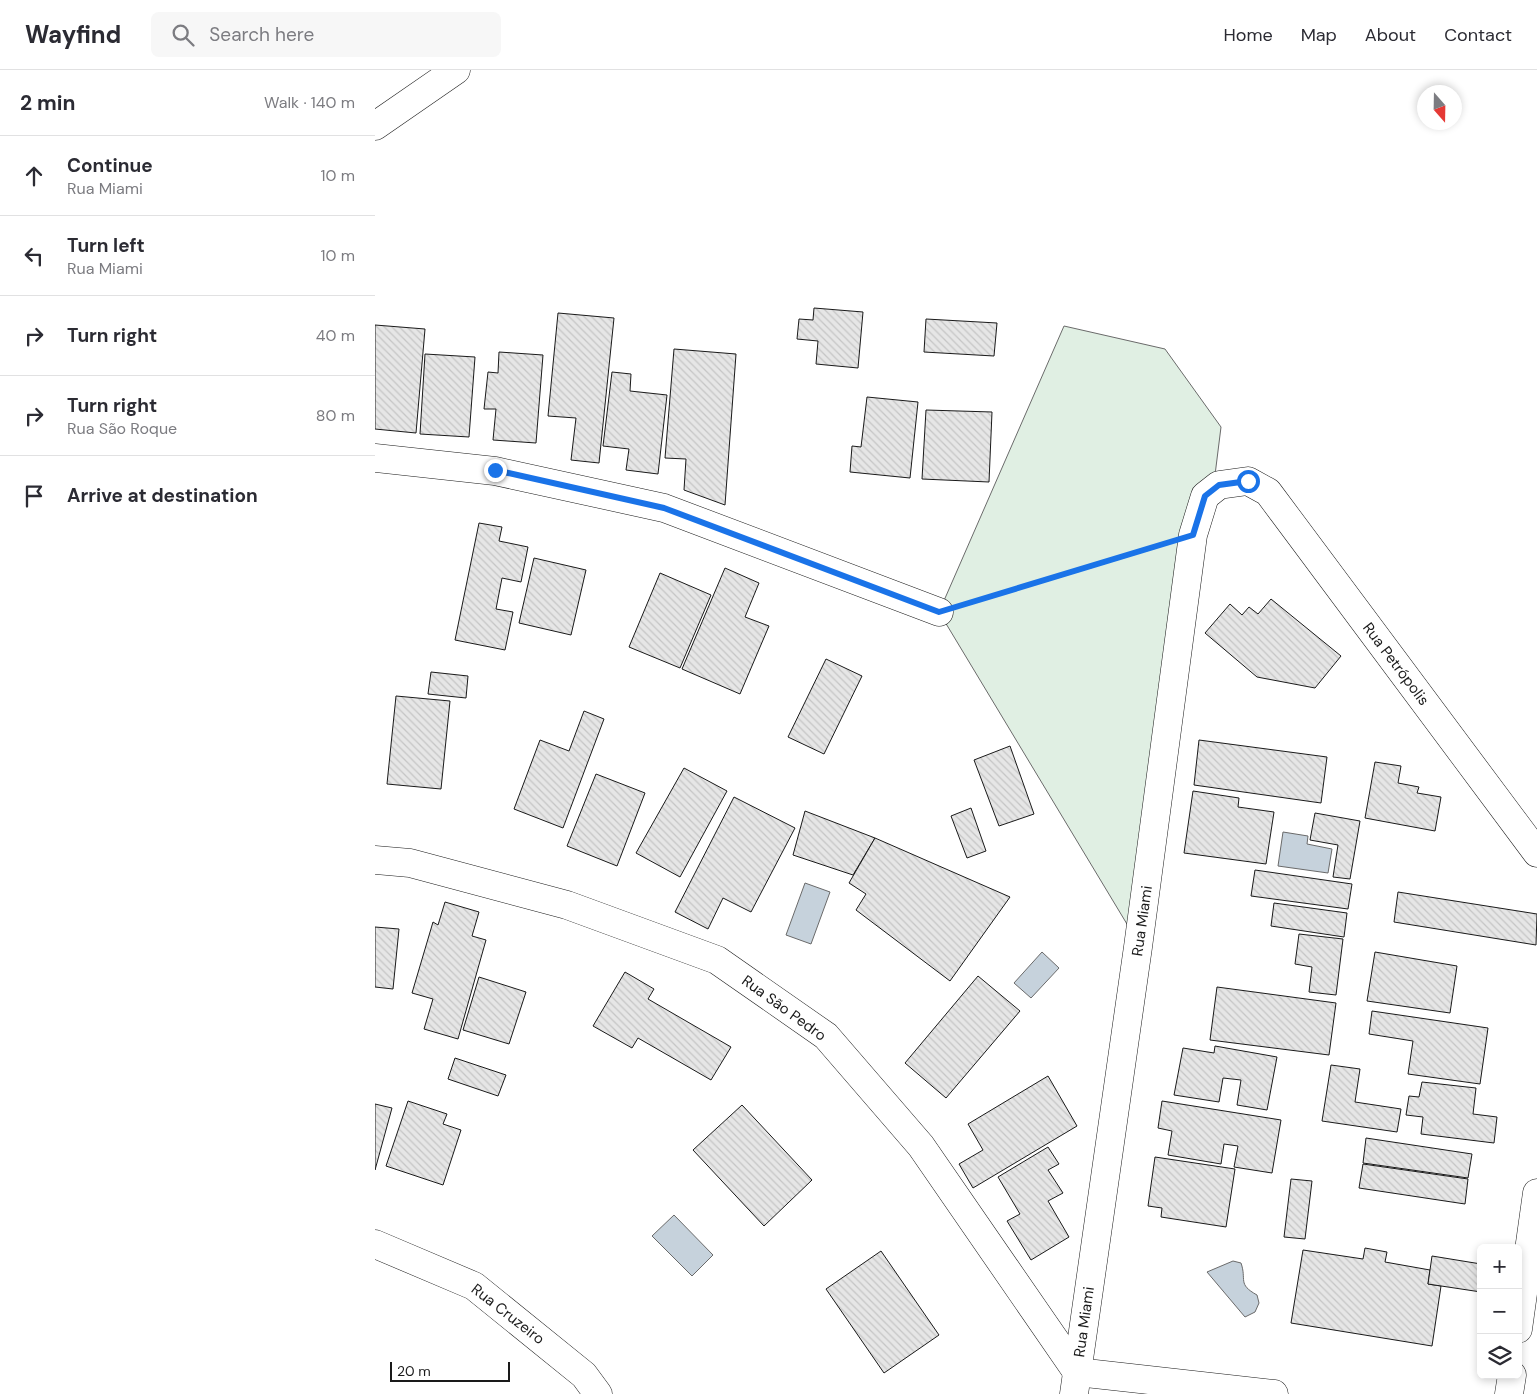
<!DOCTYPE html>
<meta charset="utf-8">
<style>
:root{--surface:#fff;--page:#f7f7f7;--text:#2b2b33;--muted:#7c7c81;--line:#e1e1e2}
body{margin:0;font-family:"DM Sans",sans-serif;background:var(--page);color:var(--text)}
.controls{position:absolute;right:15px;bottom:15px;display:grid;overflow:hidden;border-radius:8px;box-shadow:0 2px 8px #0003}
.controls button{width:45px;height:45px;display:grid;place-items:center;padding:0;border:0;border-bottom:1px solid var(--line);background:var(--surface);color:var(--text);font:25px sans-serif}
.compass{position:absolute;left:1042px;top:15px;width:45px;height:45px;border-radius:50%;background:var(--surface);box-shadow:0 2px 8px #0003;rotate:160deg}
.scale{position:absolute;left:15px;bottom:12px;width:120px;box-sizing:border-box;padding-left:5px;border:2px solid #1a1a1a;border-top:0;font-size:14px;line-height:18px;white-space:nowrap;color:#1a1a1a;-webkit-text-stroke:4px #fff;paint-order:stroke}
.stop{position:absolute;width:15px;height:15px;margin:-11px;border:4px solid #1a73e8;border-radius:50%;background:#fff}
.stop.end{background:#1a73e8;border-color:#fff;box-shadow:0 1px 5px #0008}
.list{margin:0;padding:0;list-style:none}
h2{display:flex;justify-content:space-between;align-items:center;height:65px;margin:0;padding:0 20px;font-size:21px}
h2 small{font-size:16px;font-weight:400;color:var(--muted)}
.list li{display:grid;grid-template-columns:32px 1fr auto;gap:15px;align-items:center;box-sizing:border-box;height:80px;padding:0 20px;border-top:1px solid var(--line)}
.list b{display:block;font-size:19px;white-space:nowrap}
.list p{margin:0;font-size:16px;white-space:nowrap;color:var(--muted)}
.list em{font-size:16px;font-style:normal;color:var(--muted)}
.icon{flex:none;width:28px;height:28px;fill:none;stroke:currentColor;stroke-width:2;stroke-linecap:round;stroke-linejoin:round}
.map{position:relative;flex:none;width:1162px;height:1324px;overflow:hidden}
header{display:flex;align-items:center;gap:30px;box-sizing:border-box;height:70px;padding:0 25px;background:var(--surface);border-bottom:1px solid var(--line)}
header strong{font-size:24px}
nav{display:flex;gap:28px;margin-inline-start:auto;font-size:18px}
.search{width:350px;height:45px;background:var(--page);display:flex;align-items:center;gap:12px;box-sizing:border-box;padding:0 18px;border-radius:8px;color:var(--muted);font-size:19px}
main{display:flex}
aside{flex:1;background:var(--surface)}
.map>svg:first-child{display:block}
</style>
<header>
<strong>Wayfind</strong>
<div class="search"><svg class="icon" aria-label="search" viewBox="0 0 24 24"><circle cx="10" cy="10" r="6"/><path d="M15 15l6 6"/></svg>Search here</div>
<nav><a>Home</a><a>Map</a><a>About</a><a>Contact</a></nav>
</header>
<main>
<aside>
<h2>2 min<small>Walk · 140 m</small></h2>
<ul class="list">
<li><svg class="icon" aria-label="ahead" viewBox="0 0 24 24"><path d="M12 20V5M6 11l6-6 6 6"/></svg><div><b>Continue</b><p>Rua Miami</p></div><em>10 m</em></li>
<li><svg class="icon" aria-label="left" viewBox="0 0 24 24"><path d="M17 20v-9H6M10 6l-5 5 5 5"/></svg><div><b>Turn left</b><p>Rua Miami</p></div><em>10 m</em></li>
<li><svg class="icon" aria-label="right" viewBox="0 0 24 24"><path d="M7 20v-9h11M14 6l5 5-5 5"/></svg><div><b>Turn right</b></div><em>40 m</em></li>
<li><svg class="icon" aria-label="right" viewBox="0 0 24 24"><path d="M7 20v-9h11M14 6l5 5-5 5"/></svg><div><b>Turn right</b><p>Rua São Roque</p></div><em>80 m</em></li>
<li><svg class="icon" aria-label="arrive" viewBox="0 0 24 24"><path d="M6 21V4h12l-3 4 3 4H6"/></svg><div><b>Arrive at destination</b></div></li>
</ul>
</aside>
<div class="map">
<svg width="1162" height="1324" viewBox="0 0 1162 1324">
<defs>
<pattern id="building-back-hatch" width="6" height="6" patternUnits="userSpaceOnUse" patternTransform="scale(1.25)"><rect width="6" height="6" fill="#e6e6e6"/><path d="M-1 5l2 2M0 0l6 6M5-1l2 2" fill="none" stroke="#c5c5c5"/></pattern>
</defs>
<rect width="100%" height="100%" fill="#fff"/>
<path fill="#e0efe3" stroke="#6a6a6a" d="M689 256 790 279 846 357 836 437 767 879 564 542Z"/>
<g fill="#c6d2dc" stroke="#6a6a6a">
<path d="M908 762 933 766 932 774 957 779 953 803 903 796Z"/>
<path d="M430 813 455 822 436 874 411 865Z"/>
<path d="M667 882 684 898 656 928 639 913Z"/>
<path d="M299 1145 338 1185 317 1206 277 1166Z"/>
<path d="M858 1191 866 1193C872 1210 862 1214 882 1225L884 1233 880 1242 870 1247 832 1202Z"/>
</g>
<g fill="url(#building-back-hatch)" stroke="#1a1a1a">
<path d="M439 238 488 242 483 298 441 294 443 271 422 269 424 249 438 250Z"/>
<path d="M183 243 239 248 224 393 196 390 201 348 173 346Z"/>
<path d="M551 249 622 253 619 286 549 282Z"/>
<path d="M0 255 50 259 41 363 0 359Z"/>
<path d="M299 279 361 284 350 435 309 420 311 389 290 388Z"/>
<path d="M124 282 168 285 161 373 118 370 121 339H109L113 302 123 303Z"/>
<path d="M50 284 100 287 94 367 45 364Z"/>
<path d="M237 302 256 304 255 321 292 325 283 404 251 400 254 379 228 376Z"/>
<path d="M492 327 543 332 535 408 475 402 477 376 486 377Z"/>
<path d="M551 340 617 342 614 412 547 409Z"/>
<path d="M104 453 127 457 124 471 153 477 146 512 127 508 121 539 138 542 130 580 80 570Z"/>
<path d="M159 488 211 500 196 565 144 553Z"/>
<path d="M350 498 384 513 370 547 394 556 365 624 307 599Z"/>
<path d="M285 503 336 525 305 598 254 577Z"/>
<path d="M896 529 966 586 940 618 882 607 830 563 855 534 867 545 874 537 883 544Z"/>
<path d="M451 589 487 606 449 684 413 667Z"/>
<path d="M56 602 93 606 91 628 53 624Z"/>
<path d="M21 626 75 631 66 719 12 714Z"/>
<path d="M209 641 229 649 188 758 139 739 165 670 194 681Z"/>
<path d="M824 670 952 687 946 733 819 715Z"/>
<path d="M635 676 659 744 624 756 599 690Z"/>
<path d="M1000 692 1026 696 1023 713 1044 717 1042 723 1066 727 1060 761 990 748Z"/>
<path d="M309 698 352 721 305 807 261 783Z"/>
<path d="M221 704 270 723 242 796 192 776Z"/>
<path d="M818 721 864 728 863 737 899 742 891 794 809 783Z"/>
<path d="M359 727 420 758 376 842 348 828 333 859 300 842Z"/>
<path d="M596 738 611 781 592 788 576 746Z"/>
<path d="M430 741 500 768 478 805 418 785Z"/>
<path d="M940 743 985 751 975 809 958 807 963 775 935 770Z"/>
<path d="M500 768 635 827 575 911 481 840 491 824 474 813Z"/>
<path d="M880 800 977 814 973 839 876 826Z"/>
<path d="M1023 822 1162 844 1161 875 1019 852Z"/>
<path d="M70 832 104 842 97 866 111 870 83 969 49 959 58 929 37 923 58 852 63 855Z"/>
<path d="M899 833 972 843 969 867 896 856Z"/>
<path d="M0 857 24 859 18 919 0 917Z"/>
<path d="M924 864 968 869 961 925 934 922 937 897 920 894Z"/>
<path d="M1000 882 1082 896 1075 943 992 931Z"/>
<path d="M250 902 279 919 273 929 356 977 336 1010 263 968 257 978 218 956Z"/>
<path d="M603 906 645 941 571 1028 530 993Z"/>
<path d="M104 907 151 922 134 974 88 960Z"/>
<path d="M842 917 961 933 954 985 835 970Z"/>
<path d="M997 941 1113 958 1105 1014 1033 1004 1038 971 994 964Z"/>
<path d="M840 976 902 987 892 1040 862 1035 866 1010 848 1008 844 1032 799 1025 808 978 839 983Z"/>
<path d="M80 988 131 1005 123 1026 73 1009Z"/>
<path d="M956 995 985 999 980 1032 1026 1039 1022 1062 947 1051Z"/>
<path d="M673 1006 702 1056 598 1118 584 1094 608 1080 593 1054Z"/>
<path d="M1047 1012 1101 1018 1098 1044 1122 1047 1119 1073 1046 1064 1048 1047 1031 1045 1034 1026 1044 1027Z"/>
<path d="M33 1031 72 1044 68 1054 86 1060 68 1115 11 1096Z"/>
<path d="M787 1031 906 1050 897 1103 859 1097 863 1076 849 1074 846 1094 793 1085 797 1061 783 1058Z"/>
<path d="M0 1034 17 1038 0 1100Z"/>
<path d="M367 1035 437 1110 389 1156 318 1080Z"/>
<path d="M991 1068 1097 1084 1093 1108 988 1093Z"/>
<path d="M673 1077 684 1094 673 1100 688 1123 673 1131 694 1167 656 1190 632 1151 645 1144 623 1107Z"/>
<path d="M780 1087 860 1099 851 1157 786 1147 787 1138 773 1136Z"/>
<path d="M988 1094 1093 1109 1090 1134 984 1118Z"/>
<path d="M916 1109 937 1111 930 1169 909 1167Z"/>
<path d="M990 1178 1012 1182 1010 1192 1055 1200 1053 1214 1066 1216 1057 1276 916 1253 928 1180 988 1189Z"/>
<path d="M506 1181 564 1265 509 1303 451 1219Z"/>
<path d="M1057 1186 1106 1194V1222L1053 1214Z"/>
</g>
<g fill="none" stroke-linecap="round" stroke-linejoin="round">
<g stroke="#1a1a1a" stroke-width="29">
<g id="street">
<path d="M0 388 120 401 289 438 564 542"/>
<path d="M0 790 35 793 192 835 342 890 451 966 546 1076 702 1302 899 1324"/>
<path d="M1143 1259 1162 1123"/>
<path d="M699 1324 763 877 818 465 830 426 844 415 873 411 893 422 1162 783"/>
<path d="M1134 1324 1137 1305"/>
</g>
</g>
<g stroke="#1a1a1a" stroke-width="29">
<g id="secondary">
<path d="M0 56 81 0"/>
<path d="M0 1174 99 1216 209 1305 223 1324"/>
</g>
</g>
<path stroke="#5f5f5f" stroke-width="3" stroke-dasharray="4 2.5" stroke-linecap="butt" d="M596 533 781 477"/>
<use href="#street" stroke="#fff" stroke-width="28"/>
<use href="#secondary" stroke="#fff" stroke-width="28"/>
</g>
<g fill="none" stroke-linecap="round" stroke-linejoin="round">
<path stroke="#1a73e8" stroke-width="6" d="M120 400 289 438 564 542 818 465 830 426 844 415 873 411"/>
</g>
<g text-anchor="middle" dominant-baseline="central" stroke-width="4" stroke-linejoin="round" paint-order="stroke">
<g font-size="15" fill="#1a1a1a" stroke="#fff">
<text transform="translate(1021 594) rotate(53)">Rua Petrópolis</text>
<text transform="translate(767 851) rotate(-82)">Rua Miami</text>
<text transform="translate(409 938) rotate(36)">Rua São Pedro</text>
<text transform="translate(133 1244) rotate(38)">Rua Cruzeiro</text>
<text transform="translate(709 1252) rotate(-82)">Rua Miami</text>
</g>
</g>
</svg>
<div class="controls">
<button>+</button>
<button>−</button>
<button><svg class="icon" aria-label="layers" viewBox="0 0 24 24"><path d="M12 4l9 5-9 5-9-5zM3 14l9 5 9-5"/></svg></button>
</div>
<svg class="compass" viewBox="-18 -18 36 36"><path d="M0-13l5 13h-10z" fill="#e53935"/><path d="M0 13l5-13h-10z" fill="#7c7c81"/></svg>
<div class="scale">20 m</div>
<div class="stop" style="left:873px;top:411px"></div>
<div class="stop end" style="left:120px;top:400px"></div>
</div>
</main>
